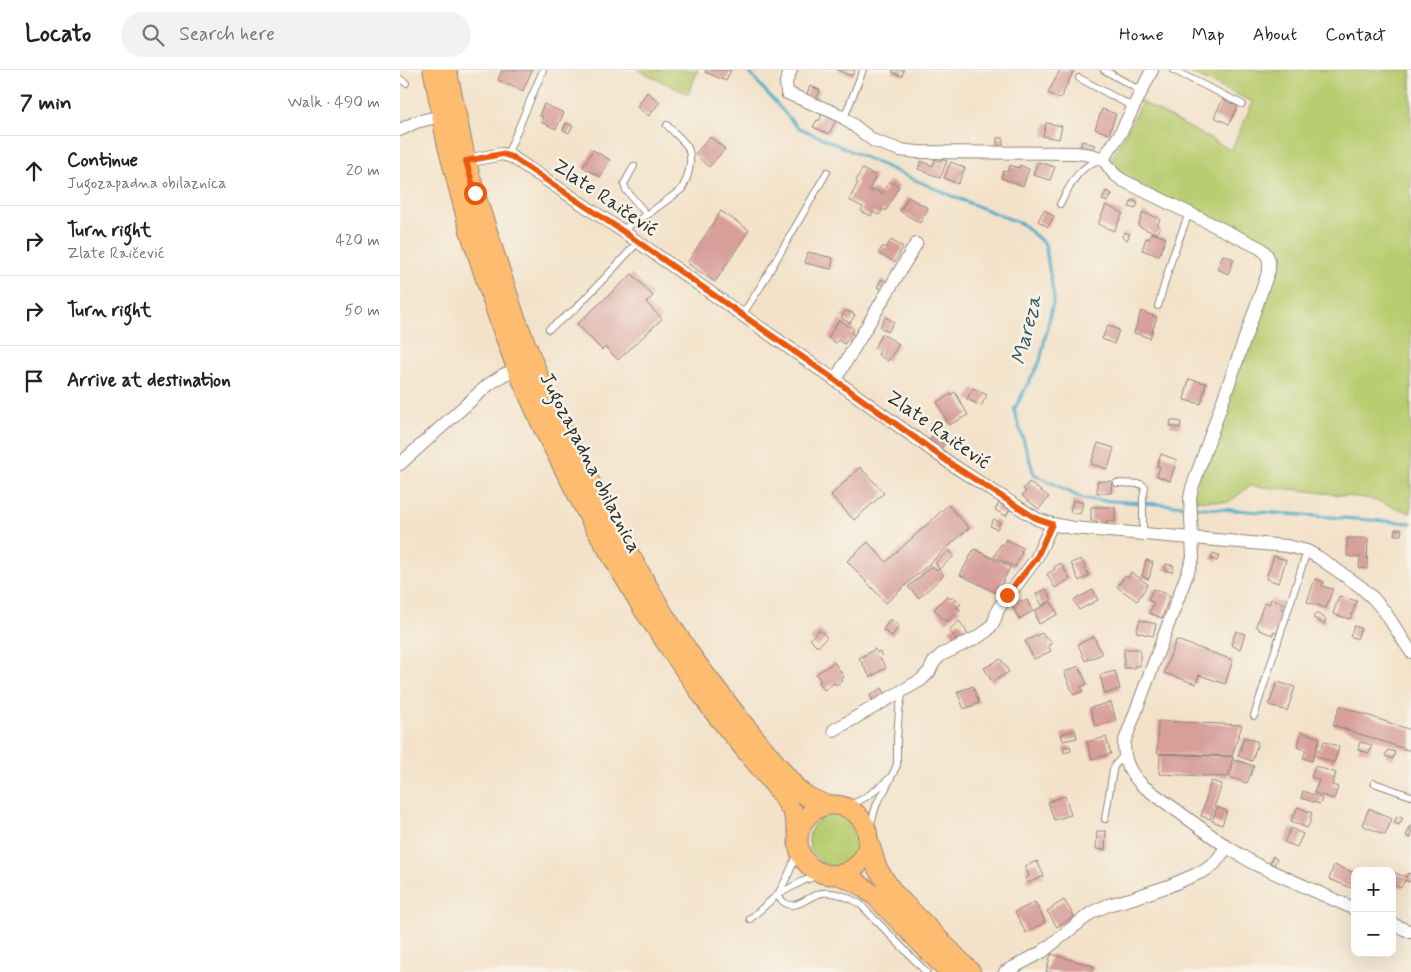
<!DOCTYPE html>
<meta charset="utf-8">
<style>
:root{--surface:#fff;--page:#f2f2f2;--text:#222;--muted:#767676;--line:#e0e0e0}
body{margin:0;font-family:Mynerve,sans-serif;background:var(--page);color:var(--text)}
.controls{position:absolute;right:15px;bottom:15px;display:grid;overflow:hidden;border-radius:10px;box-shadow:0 5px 20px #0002}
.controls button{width:45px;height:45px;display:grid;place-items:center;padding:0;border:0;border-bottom:1px solid var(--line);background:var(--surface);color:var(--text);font:25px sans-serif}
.stop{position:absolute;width:15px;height:15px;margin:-11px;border:4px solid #ea580c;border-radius:50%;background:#fff}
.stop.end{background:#ea580c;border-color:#fff;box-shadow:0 1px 5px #0008}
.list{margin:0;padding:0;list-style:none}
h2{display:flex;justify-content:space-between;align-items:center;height:65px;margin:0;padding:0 20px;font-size:21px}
h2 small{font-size:16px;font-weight:400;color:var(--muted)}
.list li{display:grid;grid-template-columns:32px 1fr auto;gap:15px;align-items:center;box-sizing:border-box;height:70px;padding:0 20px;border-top:1px solid var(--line)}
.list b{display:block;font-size:19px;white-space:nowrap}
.list p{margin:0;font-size:16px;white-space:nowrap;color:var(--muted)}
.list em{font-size:16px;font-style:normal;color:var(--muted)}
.icon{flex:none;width:28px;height:28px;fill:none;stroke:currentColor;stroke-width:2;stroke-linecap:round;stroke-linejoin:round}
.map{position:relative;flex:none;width:1011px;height:902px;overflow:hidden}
header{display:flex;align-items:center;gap:30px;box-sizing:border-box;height:70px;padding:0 25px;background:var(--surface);border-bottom:1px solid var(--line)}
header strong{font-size:24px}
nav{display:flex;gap:28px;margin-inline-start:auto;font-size:18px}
.search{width:350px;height:45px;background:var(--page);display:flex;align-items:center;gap:12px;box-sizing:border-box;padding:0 18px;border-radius:28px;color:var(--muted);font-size:19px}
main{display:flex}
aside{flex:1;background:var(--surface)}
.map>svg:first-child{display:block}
</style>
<header>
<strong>Locato</strong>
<div class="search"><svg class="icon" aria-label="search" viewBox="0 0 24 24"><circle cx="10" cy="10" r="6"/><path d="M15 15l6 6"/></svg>Search here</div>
<nav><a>Home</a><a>Map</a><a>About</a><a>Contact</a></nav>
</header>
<main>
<aside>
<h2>7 min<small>Walk · 490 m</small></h2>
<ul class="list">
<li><svg class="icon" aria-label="ahead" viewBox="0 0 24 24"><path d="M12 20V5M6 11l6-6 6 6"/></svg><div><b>Continue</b><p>Jugozapadna obilaznica</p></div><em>20 m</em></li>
<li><svg class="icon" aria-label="right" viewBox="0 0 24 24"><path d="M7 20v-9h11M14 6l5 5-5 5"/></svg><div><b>Turn right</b><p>Zlate Raičević</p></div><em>420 m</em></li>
<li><svg class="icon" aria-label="right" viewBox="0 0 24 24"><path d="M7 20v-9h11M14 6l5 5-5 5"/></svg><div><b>Turn right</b></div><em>50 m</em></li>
<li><svg class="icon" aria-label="arrive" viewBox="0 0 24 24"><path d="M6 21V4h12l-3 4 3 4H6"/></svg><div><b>Arrive at destination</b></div></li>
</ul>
</aside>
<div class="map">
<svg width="1011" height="902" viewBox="0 0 1011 902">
<rect width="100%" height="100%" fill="#f7f3e8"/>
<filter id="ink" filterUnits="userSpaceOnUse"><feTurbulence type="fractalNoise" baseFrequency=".02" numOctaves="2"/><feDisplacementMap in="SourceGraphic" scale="10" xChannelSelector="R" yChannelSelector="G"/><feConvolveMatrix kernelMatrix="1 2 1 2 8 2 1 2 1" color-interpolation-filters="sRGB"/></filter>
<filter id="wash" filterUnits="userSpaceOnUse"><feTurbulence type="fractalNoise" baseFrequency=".0096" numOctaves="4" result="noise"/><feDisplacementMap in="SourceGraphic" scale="20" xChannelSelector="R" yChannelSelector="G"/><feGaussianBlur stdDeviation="1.12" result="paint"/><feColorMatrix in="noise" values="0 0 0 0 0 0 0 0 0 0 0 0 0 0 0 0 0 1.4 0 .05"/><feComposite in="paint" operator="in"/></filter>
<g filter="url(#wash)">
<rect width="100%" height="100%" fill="#f3e2c9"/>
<g fill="#b9cc6f" stroke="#727c4d">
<path d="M238 0H298L288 24Z"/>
<path d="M784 0H1011V443L971 429 900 420 850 416 829 432 792 430 872 184 724 106 711 90 742 32 831 80 853 32Z"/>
<circle cx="435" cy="770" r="26"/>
</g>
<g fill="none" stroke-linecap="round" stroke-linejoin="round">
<g stroke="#4aacc9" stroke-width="3">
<path d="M347 0 397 57 547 124 622 154 645 174 654 228 640 291 614 340 634 404 683 429 787 436"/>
<path d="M793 437 1011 453"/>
</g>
</g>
<g id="blocks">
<g fill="#d79e9a">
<path d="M102 0H132L123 21 98 10Z"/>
<path d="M306 0H331L326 11 305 2Z"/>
<path d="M437 0H455L452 6Z"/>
<path d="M493 0H504L502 6 492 2Z"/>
<path d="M660 0H674L660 29 648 23Z"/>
<path d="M410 16 420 20 416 30 406 26Z"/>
<path d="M247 22 260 32 249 46 237 37Z"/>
<path d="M823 29 838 36 829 54 814 47Z"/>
<path d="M144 34 164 43 156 59 141 52 143 46 139 45Z"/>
<path d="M702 39 716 44 709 64 695 59Z"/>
<path d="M422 44 436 50 429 64 413 57 417 50 419 51Z"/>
<path d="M166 53 173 56 169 63 163 60Z"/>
<path d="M646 53 662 56 659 69 643 66Z"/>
<path d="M310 67 325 79 309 97 295 84Z"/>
<rect x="597" y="68" width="6" height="12"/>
<path d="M682 71 695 75 692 84 680 80Z"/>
<path d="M193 80 210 90 200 107 183 97Z"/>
<path d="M535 89 540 91 541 89 547 91 540 108 518 99 521 91 533 96Z"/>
<path d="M551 92 565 98 558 114 544 108Z"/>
<path d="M638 92 655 97 650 110 633 105Z"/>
<path d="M610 95 619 98 620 95 629 99 623 116 601 108 603 101 608 102Z"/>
<path d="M462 99 476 106 469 120 472 122 473 119 482 124 489 111 499 116 486 141 483 139 479 145 473 142 471 146 461 141 463 137 449 130 458 113 456 111Z"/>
<path d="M706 121 712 124 708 132 702 130Z"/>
<path d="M508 127 528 138 520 153 500 141Z"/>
<path d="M732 130 738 133 735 139 729 137Z"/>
<path d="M706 135 723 143 714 161 698 154Z"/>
<path d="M644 140 654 146 648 157 638 151Z"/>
<path d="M321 141 349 160 315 212 287 193Z"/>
<path d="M743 142 760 149 757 156 760 157 757 164 738 156Z"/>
<path d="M724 162 730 164 727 170 722 167Z"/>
<path d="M751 163 766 168 759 186 742 180 746 168 749 169Z"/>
<path d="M491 170 503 177 495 192 478 183 483 176 486 178Z"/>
<path d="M408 182 433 188 431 199 405 193Z"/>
<path d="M823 185 834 189 828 204 817 199Z"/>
<path d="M232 204 253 226 246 232 262 249 218 290 205 277 202 280 177 254Z"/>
<path d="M482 209 487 212 483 220 477 217Z"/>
<path d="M446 240 455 245 450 253 441 248Z"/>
<path d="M741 241 757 247 750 268 734 263Z"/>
<path d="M486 247 494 252 488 262 480 257Z"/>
<path d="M439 250 454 259 451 263 455 265 451 272 447 269 445 274 438 270 436 273 428 268Z"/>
<path d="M708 255 719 260 714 274 702 269Z"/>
<path d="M482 264 499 274 488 291 478 285 480 281 474 278Z"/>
<path d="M789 309 806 313 801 334 784 330Z"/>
<path d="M573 318 587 325 581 336 567 329Z"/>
<path d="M555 322 568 345 549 355 537 332Z"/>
<path d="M771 350 781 352 780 358 770 356Z"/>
<path d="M535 362 547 370 541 379 529 371Z"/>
<path d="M698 373 714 378 708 399 691 394Z"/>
<path d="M761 384 777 390 770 411 757 406 760 397 757 396Z"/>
<path d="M460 397 484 423 454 450 431 425Z"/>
<path d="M697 411H712L711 423H697Z"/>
<path d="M629 412 649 427 639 439 622 426 626 421 623 419Z"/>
<path d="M673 430 683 433 680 444 670 442Z"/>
<path d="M599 433 610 439 606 446 595 440Z"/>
<path d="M548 435 569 458 486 533 447 491 468 472 486 492Z"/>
<path d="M691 437H715V452L706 451V455H697V451H691Z"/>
<path d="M594 449 600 453 597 459 590 456Z"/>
<path d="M995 459H1002L1001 465H994Z"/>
<path d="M947 468H968L967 499 959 498 960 487H950V486H947Z"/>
<path d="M606 469 623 478 621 481 622 482 615 497 594 487 601 474 603 475Z"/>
<path d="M574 479 610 497 597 523 560 505Z"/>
<path d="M549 480 554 486 539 499 535 493Z"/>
<path d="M813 483 819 485 817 491 811 489Z"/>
<path d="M874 486 886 490 879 513 866 509Z"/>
<path d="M681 489 689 506 679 511 671 493Z"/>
<path d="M746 490 753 492 749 509 742 507Z"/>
<path d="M661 493 670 509 655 518 647 504 655 499 654 497Z"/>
<path d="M766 494 774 496 772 502 764 500Z"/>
<path d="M532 496 537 500 539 499 544 505 519 528 508 517Z"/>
<path d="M731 502 748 514 737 531 717 517 725 506 728 508Z"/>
<path d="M915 509 924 512 922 516 933 519 926 538 907 532Z"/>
<path d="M646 519 652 530 642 535 636 524Z"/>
<path d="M753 519 770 525 762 548 749 543 754 533 748 530Z"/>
<path d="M693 520 698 530 679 540 674 530Z"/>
<path d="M547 526 550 529 553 526 561 534 557 537 560 540 546 552 534 539Z"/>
<path d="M939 526 957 531 950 549 933 544Z"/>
<path d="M871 529 883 533 881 538 885 540 877 563 873 562V565L859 560V558L856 556 864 533 869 534Z"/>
<path d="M622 530 623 532 627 530 633 541 619 549 612 535Z"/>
<path d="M651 532 658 544 639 554 636 547 637 546 634 541Z"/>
<path d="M916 543 926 549 924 554 913 548Z"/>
<path d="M490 549 499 556 492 566 483 560Z"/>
<path d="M740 550 756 554 753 566 736 562Z"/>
<path d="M559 551 567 562 566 563 569 566 563 571 560 568 557 570 549 560Z"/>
<path d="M954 556 961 558 957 569 950 566Z"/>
<path d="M419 560 427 567 418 577 410 569Z"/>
<path d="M836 561 845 564 840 579 831 575Z"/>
<path d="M642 563 645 568 648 567 652 574 648 575 651 581 634 589 625 571Z"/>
<path d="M694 567 702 584 685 591 678 574Z"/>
<path d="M776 570 833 590 825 614 799 605 796 614 764 603Z"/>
<path d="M475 579 477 583 479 581 482 586 480 588 486 598 470 607 459 588Z"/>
<path d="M724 579H740V596H734L735 598H724Z"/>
<path d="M601 589 609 602 592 612 584 598Z"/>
<path d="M434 592 444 607 440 609 442 611 436 615 434 613 424 620 419 612 421 611 416 604Z"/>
<path d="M679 596 687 614 681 617 683 621 674 625 664 602Z"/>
<path d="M715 601 720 619 705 624 700 605Z"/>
<path d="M877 612 895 617 887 641 869 635Z"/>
<path d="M573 616 579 633 564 639 557 622Z"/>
<path d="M482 618 486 626 474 633 470 625Z"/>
<path d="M711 632 716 651 695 656 690 638Z"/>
<path d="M940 636 1011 660V681L933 655Z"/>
<path d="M758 651 842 655 832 686 757 683Z"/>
<path d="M675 660 677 668 663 671 661 664Z"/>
<path d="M902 662 920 668 912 691 903 688 906 680 897 677Z"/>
<path d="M706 667 711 684 692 689 687 672Z"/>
<path d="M844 667 858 672 852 691 838 686Z"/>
<path d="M924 671 939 677 934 693 916 686 919 679 921 680Z"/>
<path d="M960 672 972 675 969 683 958 680Z"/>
<path d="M670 676 671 681 664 683 663 678Z"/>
<path d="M988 680 995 682 993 689 985 686Z"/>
<path d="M760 684 833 687 828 707 759 704Z"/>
<path d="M835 690 854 696 847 713 830 707Z"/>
<path d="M915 696 936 703 932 715 938 717 934 729 914 723 919 710 911 707Z"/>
<path d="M811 711 822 714 810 749 801 746Z"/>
<path d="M903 721 922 728 920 734 901 728Z"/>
<path d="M665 726 671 745 654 750 648 732Z"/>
<path d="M817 737 827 741 822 755 812 751Z"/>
<path d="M898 737 912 743 910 747 912 748 907 758 891 751Z"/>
<path d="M969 738 992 749 985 765 962 755Z"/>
<path d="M997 746 1003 748 999 755 994 753Z"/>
<path d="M1011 755V768L1006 766Z"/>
<path d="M891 758 903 764 897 777 884 772Z"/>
<path d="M697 761H706L705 780 696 779Z"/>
<path d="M873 786 877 789 874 795 870 793Z"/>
<path d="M637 791 644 806 628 813 625 808 629 806 625 796Z"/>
<path d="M934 795 955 803V809L951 818 929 809Z"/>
<path d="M993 802 1006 807 1008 803 1011 804V812L1005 810 1001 818 992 814Z"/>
<path d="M664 830 674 846 657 857 647 841Z"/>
<path d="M635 832 645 852 626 863 615 842Z"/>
<path d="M651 884 694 896 692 902H646Z"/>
</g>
</g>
</g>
<g filter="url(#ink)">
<use href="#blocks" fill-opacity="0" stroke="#8f867a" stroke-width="1"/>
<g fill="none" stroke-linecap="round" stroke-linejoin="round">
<g stroke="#8f867a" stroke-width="8">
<g id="service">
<path d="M704 0 741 21"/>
<path d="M773 0 842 34"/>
<path d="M679 8 733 37"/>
<path d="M0 9 6 13"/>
<path d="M444 48 463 0"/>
<path d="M107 85 143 0"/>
<path d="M234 96 224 114 226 120 247 145"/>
<path d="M660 134C671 115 677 97 700 90"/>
<path d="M221 160 247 145 282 119C288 108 294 89 287 76 282 69 273 62 267 55"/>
<path d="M758 236 772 188 789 143"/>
<path d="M342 245 361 216 427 102"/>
<path d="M149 259 174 240 217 195 237 173"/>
<path d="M717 413 741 414 745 417 743 428V464"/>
<path d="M854 646 907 481"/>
<path d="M974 713 1011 726"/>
<path d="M443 736C462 733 476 720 490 708"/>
<path d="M705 749 713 700 715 695 724 685"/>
<path d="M468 763 477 733 485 720 497 695V669L499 640 503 621"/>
<path d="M378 824C387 808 395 793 398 775"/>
<path d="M377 825C393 847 403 827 422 823 436 821 449 827 460 834L526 902"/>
<path d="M350 849 377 825 403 811 423 804"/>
</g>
</g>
<g stroke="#8f867a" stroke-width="14">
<g id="minor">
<path d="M391 0 386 12 387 23 433 42 444 48 474 71 500 80 517 82 676 83 691 85 703 89 714 104 722 110 860 178C868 184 870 190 869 200L792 418 790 428 793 488 724 673C724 692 730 703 743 716L827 777 855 794 955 839"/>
<path d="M0 60 16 52 41 46"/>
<path d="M703 89 720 64 752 0"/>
<path d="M66 91 102 84 112 87 221 160 435 310 554 396 637 449 652 454 673 458 887 476 907 481 918 487 961 517 973 528 985 542 1011 582"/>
<path d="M435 310 516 174"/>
<path d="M0 394 88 315 103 305 117 299"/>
<path d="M434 660 521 610 529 602 534 592 541 585 578 567 588 560 594 552 598 539 636 489 652 454"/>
<path d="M992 854 1011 862"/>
<path d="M605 902 642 882 691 843 708 835 730 829 769 816 804 801 814 794 827 777"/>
</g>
</g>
<g stroke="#8f867a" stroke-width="21">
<g id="primary">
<path d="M33 0 47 74 70 162 100 253 117 299 144 360 191 451 243 539 313 641 379 721 393 742 398 762"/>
<path d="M47 0 66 91 75 123 114 244 152 340 215 459 263 543 295 591 341 651 397 719 408 727 426 735"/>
<circle cx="433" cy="770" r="35"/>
<path d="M469 772 477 798 493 822 571 902"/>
<path d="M439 805 459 814 475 826 549 902"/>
</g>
</g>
<use href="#service" stroke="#fff" stroke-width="6"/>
<use href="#minor" stroke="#fff" stroke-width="12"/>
<use href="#primary" stroke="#fdbc6f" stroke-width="19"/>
</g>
</g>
<g fill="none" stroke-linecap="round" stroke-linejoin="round" filter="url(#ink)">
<path stroke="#ea580c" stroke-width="6" d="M75 123 66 91 102 84 112 87 221 160 435 310 554 396 637 449 652 454 636 489 607 525"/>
</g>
<g text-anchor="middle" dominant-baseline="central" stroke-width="5" stroke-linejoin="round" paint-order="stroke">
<g font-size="20" fill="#2b2b2b" stroke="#f7f3e8">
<text transform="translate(205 128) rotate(34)">Zlate Raičević</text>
<text transform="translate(538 360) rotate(35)">Zlate Raičević</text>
<text transform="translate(190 393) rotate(63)">Jugozapadna obilaznica</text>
</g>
<g font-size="21" font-style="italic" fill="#365862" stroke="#f7f3e8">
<text transform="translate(627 260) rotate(-76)">Mareza</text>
</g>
</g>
</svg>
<div class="controls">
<button>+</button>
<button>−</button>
</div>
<div class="stop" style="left:75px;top:123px"></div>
<div class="stop end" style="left:607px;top:525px"></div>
</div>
</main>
